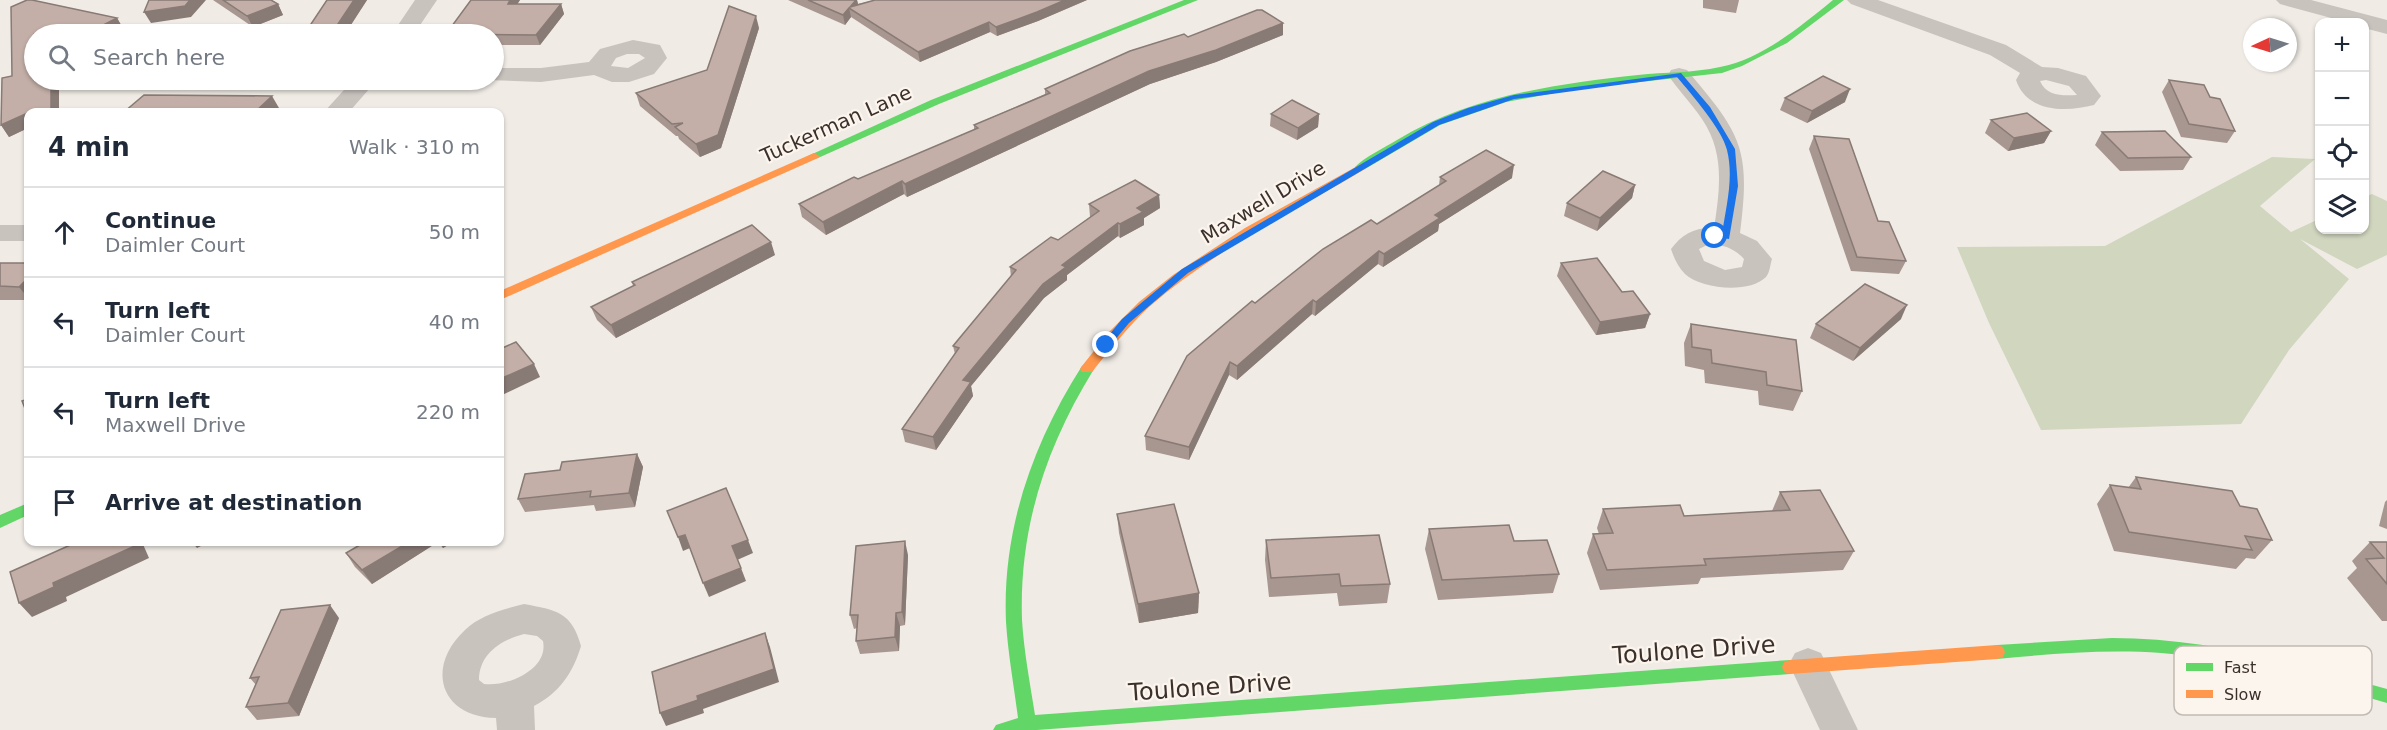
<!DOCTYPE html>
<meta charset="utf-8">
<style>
:root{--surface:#fff;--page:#f6f6f7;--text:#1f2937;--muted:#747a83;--line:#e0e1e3}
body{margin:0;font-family:"DejaVu Sans",sans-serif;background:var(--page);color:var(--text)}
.controls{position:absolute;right:18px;top:18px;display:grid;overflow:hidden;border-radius:12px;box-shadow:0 2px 4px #0004}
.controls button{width:54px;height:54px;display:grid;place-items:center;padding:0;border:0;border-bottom:2px solid var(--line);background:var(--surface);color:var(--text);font:30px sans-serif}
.compass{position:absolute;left:2243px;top:18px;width:54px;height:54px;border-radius:50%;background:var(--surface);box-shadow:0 2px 4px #0004;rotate:266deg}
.stop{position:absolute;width:18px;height:18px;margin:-14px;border:4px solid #1a73e8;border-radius:50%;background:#fff}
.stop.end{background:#1a73e8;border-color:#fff;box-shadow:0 2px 6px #0008}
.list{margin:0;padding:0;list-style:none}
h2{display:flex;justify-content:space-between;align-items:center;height:78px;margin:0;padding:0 24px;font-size:26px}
h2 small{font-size:20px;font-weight:400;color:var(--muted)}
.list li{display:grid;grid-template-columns:39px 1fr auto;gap:18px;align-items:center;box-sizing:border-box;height:90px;padding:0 24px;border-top:2px solid var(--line)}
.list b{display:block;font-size:22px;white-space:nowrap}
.list p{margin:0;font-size:20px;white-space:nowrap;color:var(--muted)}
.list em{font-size:20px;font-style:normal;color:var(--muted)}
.icon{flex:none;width:33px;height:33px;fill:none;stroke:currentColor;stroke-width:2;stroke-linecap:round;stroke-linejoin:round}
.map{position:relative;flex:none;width:2387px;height:730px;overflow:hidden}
.search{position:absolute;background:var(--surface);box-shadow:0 2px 4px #0004;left:24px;top:24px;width:480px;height:66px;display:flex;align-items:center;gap:15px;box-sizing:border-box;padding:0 21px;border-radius:33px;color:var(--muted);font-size:22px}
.panel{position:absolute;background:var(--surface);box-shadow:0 2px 4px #0004;left:24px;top:108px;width:480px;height:438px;border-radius:12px}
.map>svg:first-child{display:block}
</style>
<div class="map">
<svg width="2387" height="730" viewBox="0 0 2387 730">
<rect width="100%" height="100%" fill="#f0ebe5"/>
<path fill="#d1d6bf" d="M2272 157 2315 159 2260 206 2291 232 2319 219 2320 230H2364L2365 197 2372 194 2387 201V255L2357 269 2300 239 2349 279 2289 350 2241 424 2041 430 1989 323 1957 247 2105 246Z"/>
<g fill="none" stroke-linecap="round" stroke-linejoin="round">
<g fill="#c9c3be" fill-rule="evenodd">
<path d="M415 0H437L414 34H392Z"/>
<path d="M1847 0H1878L2006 45 2042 67 2058 68 2086 76 2101 96 2094 105C2067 112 2027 113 2016 80L2020 73 1990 55 1851 4ZM2046 80 2069 86 2077 95C2063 96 2046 96 2040 81Z"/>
<path d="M2276 0H2311L2387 20V34L2364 28V22H2346L2280 4Z"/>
<path d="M633 40 660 45 667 58 654 74 629 82H612L594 75 541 82 486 80H494V68H541L589 62 600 49ZM627 54H639L645 58 628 68 611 66 616 58Z"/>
<path d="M1679 68 1687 70C1741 134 1751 148 1740 233L1757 241 1772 259C1770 265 1770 272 1766 277 1749 294 1701 289 1685 274 1678 267 1674 258 1671 249 1682 234 1695 227 1714 228 1720 189 1725 153 1702 119 1692 104 1678 90 1668 75L1671 70ZM1709 244C1724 245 1734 248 1744 259L1742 267 1725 270 1704 261 1699 249Z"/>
<path d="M353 80H377L349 112H324Z"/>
<rect x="0" y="225" width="28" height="16"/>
<path d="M524 604C556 610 572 612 581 646 573 673 559 693 534 706L535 730H497L496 718C440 717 425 667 465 630 480 615 504 609 524 604ZM524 634 537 636 543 641C549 670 506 687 484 684L479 680C479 654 501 640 524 634Z"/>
<path d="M1808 648 1821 653 1858 730H1820L1789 664 1795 653Z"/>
</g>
<g fill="#63d668" fill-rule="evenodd">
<path d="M1184 0H1198L939 104 818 158 814 159 808 156 931 100Z"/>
<path d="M1833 0H1844L1787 43 1742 66 1722 73 1576 89 1506 102 1440 125 1365 169H1357L1355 167C1366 156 1384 148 1397 140 1470 96 1555 84 1638 75 1665 72 1693 73 1720 67 1762 59 1801 26 1833 0Z"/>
<path d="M1087 364 1094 369C1046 447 1019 527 1022 620 1024 652 1030 683 1035 715L1790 660 1796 662 1798 667 1796 672 1790 674 1037 730H993L996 725 1018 718C1014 686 1008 654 1006 622 1002 529 1033 443 1082 366Z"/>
<path d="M28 503V515L0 528V515Z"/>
<path d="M2112 638C2207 638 2296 663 2387 689V703C2313 682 2238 659 2161 653 2106 649 2051 654 1997 659L1991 657 1989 652 1991 647 1997 645Z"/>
</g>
<g fill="#ff974d" fill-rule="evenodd">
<path d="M814 153 820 156 818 158 500 300V291Z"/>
<path d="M1361 164 1365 165V169C1292 212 1213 251 1149 307 1128 327 1110 349 1092 372H1082L1080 369 1082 366 1109 332 1139 302 1173 275 1245 228Z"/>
<path d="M1997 645 2003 647 2005 652 2003 657 1997 659 1790 674 1784 672 1782 667 1784 662 1790 660Z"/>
</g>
</g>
<g fill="#a89690">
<path d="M27 0H32L117 18 124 30 116 34H34V80H59V112H28V128L9 137 1 125 2 78 12 76 11 7Z"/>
<path d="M213 0H271L278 4 283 15 253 27Z"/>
<path d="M327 0H367L345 34H306L305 33Z"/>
<path d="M520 0 517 4H561L564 14 540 45H494V34H446Z"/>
<path d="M788 0H857L858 4 875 0H1087L1038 21 997 36 990 32 920 62 851 17 845 25Z"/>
<path d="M1703 0H1739L1736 13 1703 8Z"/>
<path d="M1283 23V35L1216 62 1150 84 907 197 904 194 826 235 802 217 799 204 974 130V125L1045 94V89L1188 37Z"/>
<path d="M759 28 721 148 700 157 679 139 678 136H676L640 106 636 93 707 70Z"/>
<path d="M2169 80 2210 97 2235 131 2227 143 2181 137 2162 92Z"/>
<path d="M1785 98 1845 102 1807 123 1780 110Z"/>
<path d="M1271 114H1319L1318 127 1297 140 1270 126Z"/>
<path d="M1991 120 2051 131 2044 143 2008 151 1985 133Z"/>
<path d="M2102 132 2191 157 2183 170 2120 171 2095 145Z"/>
<path d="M1814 136 1878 221 1906 261 1899 274 1851 271 1809 149Z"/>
<path d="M1440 177 1512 178 1439 224 1438 231 1383 267 1378 264 1315 316 1312 314 1237 380 1229 375 1189 460 1146 450 1145 436 1255 303 1377 224 1439 185Z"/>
<path d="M1635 185 1632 198 1597 231 1564 216 1567 203Z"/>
<path d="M1159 195 1160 208 1144 218V225L1120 238 1118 236 1067 275V280L1044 298 971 386 973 396 936 450 905 442 902 429 955 354 953 346 1011 277 1010 267 1058 240 1090 217 1089 204Z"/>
<path d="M775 255 616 338 597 320 591 307 633 286 632 282Z"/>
<rect x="0" y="263" width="28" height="37"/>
<path d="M1561 263 1622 292 1650 314 1645 328 1596 335 1557 276Z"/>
<path d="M1901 319 1853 361 1810 338 1816 324Z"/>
<path d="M1691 324 1802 391 1793 411 1759 405 1758 391 1705 383 1704 370 1685 366 1684 343Z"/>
<path d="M637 454 643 467 635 507 596 511 594 505 525 512 518 499 560 470Z"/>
<path d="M2136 477 2240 506 2272 540 2255 559 2246 558 2236 569 2114 551 2097 504 2110 485 2128 488Z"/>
<path d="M1780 492 1854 551 1843 570 1701 578 1698 584 1600 590 1587 553 1593 534H1599L1597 528 1603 509 1684 516 1772 511Z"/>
<path d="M2387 500V529L2379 526 2385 502Z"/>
<path d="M1117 514 1199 593 1198 613 1139 623 1119 533Z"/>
<path d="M1429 529 1514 541 1559 574 1553 593 1438 600 1425 549Z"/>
<path d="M1266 540 1390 584 1387 603 1339 606 1337 593 1269 597 1265 560Z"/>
<path d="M365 542H453L443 548 438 542 372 584 355 567 346 553Z"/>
<path d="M2370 542H2387V621H2382L2347 578 2357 568 2352 561Z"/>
<path d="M908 555 905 625 900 626 899 651 860 654 856 641 857 628 854 629 850 615Z"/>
<path d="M339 618 299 716 257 720 246 707 256 685 250 678Z"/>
</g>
<g fill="#887a75">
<path d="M190 0H206L191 17 151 23 144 12Z"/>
<path d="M354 0H367L345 34H333L332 33Z"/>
<path d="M510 0H520L511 14 508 4Z"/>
<path d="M856 0H857L859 8 850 7Z"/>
<path d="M1065 0H1087L1038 21 997 36 996 27Z"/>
<path d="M278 4 283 15 253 27 247 16Z"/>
<path d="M561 4 564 14 540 45 536 35Z"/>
<path d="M849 8 851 17 845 25 843 15Z"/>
<path d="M756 16 759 28 721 148 700 157 696 144Z"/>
<path d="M117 18 124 30 116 34H86Z"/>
<path d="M989 22 990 32 920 62 918 52Z"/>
<path d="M1283 23V35L1216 62 1150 84 907 197 905 184 1149 71Z"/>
<path d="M51 80H59V112H52L51 111Z"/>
<path d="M1850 89 1845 102 1807 123 1812 111Z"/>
<path d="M272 96 279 108 275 112H255Z"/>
<path d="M32 111 33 112H28V128L9 137 1 125Z"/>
<path d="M1319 114 1318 127 1297 140 1298 128Z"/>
<path d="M2051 131 2044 143 2008 151 2014 138Z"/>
<path d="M1514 165 1512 178 1439 224 1438 231 1383 267 1384 254 1435 215Z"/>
<path d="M902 181 904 194 826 235 823 222Z"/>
<path d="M1635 185 1632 198 1597 231 1600 218Z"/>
<path d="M1159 195 1160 208 1144 218V225L1120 238V224L1137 208Z"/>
<path d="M1118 223V236L1067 275V280L1044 298 971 386 973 396 936 450 933 437 963 380 1043 284 1062 265Z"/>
<path d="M771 242 775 255 616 338 611 325Z"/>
<path d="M1379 251 1378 264 1315 316 1316 302Z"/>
<path d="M28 278V298L19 287Z"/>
<path d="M1313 300 1312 314 1237 380V366Z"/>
<path d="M1907 305 1901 319 1853 361 1860 348Z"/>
<path d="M1650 314 1645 328 1596 335 1600 322Z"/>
<path d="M1230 362 1229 375 1189 460V447Z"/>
<path d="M534 364 540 377 500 396V379Z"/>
<path d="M637 454 643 467 635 507 629 493Z"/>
<path d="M685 535 690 548 683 551 678 537Z"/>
<path d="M748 540 753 553 737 560 732 546Z"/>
<path d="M905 541 908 555 905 625 902 612Z"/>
<path d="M136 542H142L149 558 66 597 67 601 32 617 19 603 53 583Z"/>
<path d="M192 542H209L197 548Z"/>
<path d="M409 542H438L372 584 362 570Z"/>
<path d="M440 542H453L443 548Z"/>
<path d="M741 568 746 581 709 597 703 583Z"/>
<path d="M1199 593 1198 613 1139 623 1138 604Z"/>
<path d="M330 605 339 618 299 716 288 703Z"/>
<path d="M896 613 900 626 899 651 895 637Z"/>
<path d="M765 633 770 647 779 682 703 709 704 713 666 726 660 713 697 696Z"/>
</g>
<g fill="#c3afa7" stroke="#887a75" stroke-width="1.5">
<path d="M27 0H32L117 18 86 34H34V80H51V111H32L1 125 2 78 12 76 11 7Z"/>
<path d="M149 0H190L185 6 144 12Z"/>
<path d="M223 0H271L278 4 247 16Z"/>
<path d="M327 0H354L332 33H305Z"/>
<path d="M471 0H510L508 4H561L536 35 446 34Z"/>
<path d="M808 0H856L850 7 875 0H1065L1037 12 996 27 989 22 918 52 849 8 843 15Z"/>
<path d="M729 6 756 16 718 135 696 144 675 127 683 123 672 124 636 93 707 70Z"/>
<path d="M1257 10H1262L1283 23 1216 50 1149 71 905 184 902 181 823 222 799 204 854 177 858 179 978 128 974 125 1050 93 1045 89 1130 51 1184 34 1188 37Z"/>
<path d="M1823 76 1850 89 1812 111 1785 98Z"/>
<path d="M2169 80 2204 85 2210 97 2220 99 2235 131 2189 124Z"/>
<path d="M144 95 272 96 255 112H124Z"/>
<path d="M1292 100 1319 114 1298 128 1271 114Z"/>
<path d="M2027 113 2051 131 2014 138 1991 120Z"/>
<path d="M2165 131 2191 157 2128 158 2102 132Z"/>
<path d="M1814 136 1849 139 1878 221 1889 222 1906 261 1857 257Z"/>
<path d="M1486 150 1514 165 1435 215 1440 218 1384 254 1379 251 1316 302 1313 300 1237 366 1230 362 1189 447 1145 436 1187 356 1252 301 1255 303 1323 249 1371 220 1377 224 1446 181 1440 177Z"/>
<path d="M1603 171 1635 185 1600 218 1567 203Z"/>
<path d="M1135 180 1159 195 1137 208 1143 212 1120 224 1118 223 1062 265 1066 267 1043 284 963 380 971 382 933 437 902 429 959 348 953 346 1016 270 1010 267 1051 237 1058 240 1099 211 1089 204Z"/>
<path d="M752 225 771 242 611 325 591 307 635 285 632 282Z"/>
<path d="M1597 258 1622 292 1633 291 1650 314 1600 322 1561 263Z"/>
<path d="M0 263H28V278L19 287 0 286Z"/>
<path d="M1865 284 1907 305 1860 348 1816 324Z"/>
<path d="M1691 324 1796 340 1802 391 1767 385 1766 372 1712 363 1711 350 1692 347Z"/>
<path d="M516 342 534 364 500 379V349Z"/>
<path d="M28 399V416L22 401Z"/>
<path d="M637 454 629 493 590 497 591 491 518 499 525 474 560 470 562 462Z"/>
<path d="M2136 477 2232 491 2240 506 2257 509 2272 540 2245 536 2252 550 2129 532 2110 485 2141 489Z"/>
<path d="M726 488 748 540 732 546 741 568 703 583 685 535 678 537 667 511Z"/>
<path d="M1820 490 1854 551 1704 559 1706 565 1607 570 1593 534 1613 533 1603 509 1680 505 1684 516 1790 510 1780 492Z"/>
<path d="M1174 504 1199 593 1138 604 1117 514Z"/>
<path d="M1509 525 1514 541 1547 540 1559 574 1442 580 1429 529Z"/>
<path d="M1379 535 1390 584 1341 586 1339 574 1271 578 1266 540Z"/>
<path d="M905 541 902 612 896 613 895 637 856 641 858 615H850L856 546Z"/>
<path d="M77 542H136L137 545 53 583 54 587 19 603 10 572Z"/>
<path d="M365 542H409L362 570 346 553Z"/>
<path d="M2370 542H2387V584L2366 559 2384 558Z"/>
<path d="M330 605 288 703 246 707 259 677 250 678 281 610Z"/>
<path d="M765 633 774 669 697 696 698 700 660 713 652 672Z"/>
</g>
<path fill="#1a73e8" d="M1681 73 1710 107 1735 149 1738 186 1729 239 1711 236 1722 234C1726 207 1734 178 1727 150 1722 129 1692 95 1677 77L1514 99 1439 125 1188 273 1129 323 1109 347 1101 345 1122 319 1182 269 1433 122 1468 108 1514 95Z"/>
<g text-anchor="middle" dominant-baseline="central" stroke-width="4.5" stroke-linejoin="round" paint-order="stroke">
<g font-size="20" fill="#3b302b" stroke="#fbf5ee">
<text transform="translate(836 124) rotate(-24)">Tuckerman Lane</text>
<text transform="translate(1263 202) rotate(-31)">Maxwell Drive</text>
</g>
<g font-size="24" fill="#3b302b" stroke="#fbf5ee">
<text transform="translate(1694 650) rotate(-4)">Toulone Drive</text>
<text transform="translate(1210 687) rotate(-4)">Toulone Drive</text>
</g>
</g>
<rect x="2174" y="646" width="198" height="69" rx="9" fill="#fbf5ee" stroke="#c1bab4" stroke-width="1.5"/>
<rect x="2186" y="663" width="27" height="8" fill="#63d668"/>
<rect x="2186" y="690" width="27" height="8" fill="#ff974d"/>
<g font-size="16" fill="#3b302b">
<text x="2224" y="673">Fast</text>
<text x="2224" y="700">Slow</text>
</g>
</svg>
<div class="controls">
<button>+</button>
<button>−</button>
<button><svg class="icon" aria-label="locate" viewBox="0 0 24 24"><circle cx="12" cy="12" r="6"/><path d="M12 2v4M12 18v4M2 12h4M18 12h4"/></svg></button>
<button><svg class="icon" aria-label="layers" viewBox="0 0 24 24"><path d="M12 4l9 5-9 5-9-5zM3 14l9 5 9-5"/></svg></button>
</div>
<svg class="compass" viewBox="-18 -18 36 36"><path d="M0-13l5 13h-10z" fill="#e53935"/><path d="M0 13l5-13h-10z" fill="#747a83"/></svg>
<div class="stop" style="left:1715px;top:236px"></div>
<div class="stop end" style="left:1106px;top:345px"></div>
<div class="search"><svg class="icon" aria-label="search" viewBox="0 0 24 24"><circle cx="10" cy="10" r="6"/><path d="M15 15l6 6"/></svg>Search here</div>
<section class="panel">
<h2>4 min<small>Walk · 310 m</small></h2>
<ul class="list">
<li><svg class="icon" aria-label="ahead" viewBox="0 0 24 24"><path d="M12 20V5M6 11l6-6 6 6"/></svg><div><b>Continue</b><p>Daimler Court</p></div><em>50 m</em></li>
<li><svg class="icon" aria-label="left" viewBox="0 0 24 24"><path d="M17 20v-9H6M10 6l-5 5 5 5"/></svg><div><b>Turn left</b><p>Daimler Court</p></div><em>40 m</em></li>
<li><svg class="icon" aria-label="left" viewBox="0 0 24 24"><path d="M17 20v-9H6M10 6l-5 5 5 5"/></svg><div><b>Turn left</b><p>Maxwell Drive</p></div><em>220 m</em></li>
<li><svg class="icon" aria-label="arrive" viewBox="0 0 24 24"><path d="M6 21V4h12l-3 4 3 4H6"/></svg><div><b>Arrive at destination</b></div></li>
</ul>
</section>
</div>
